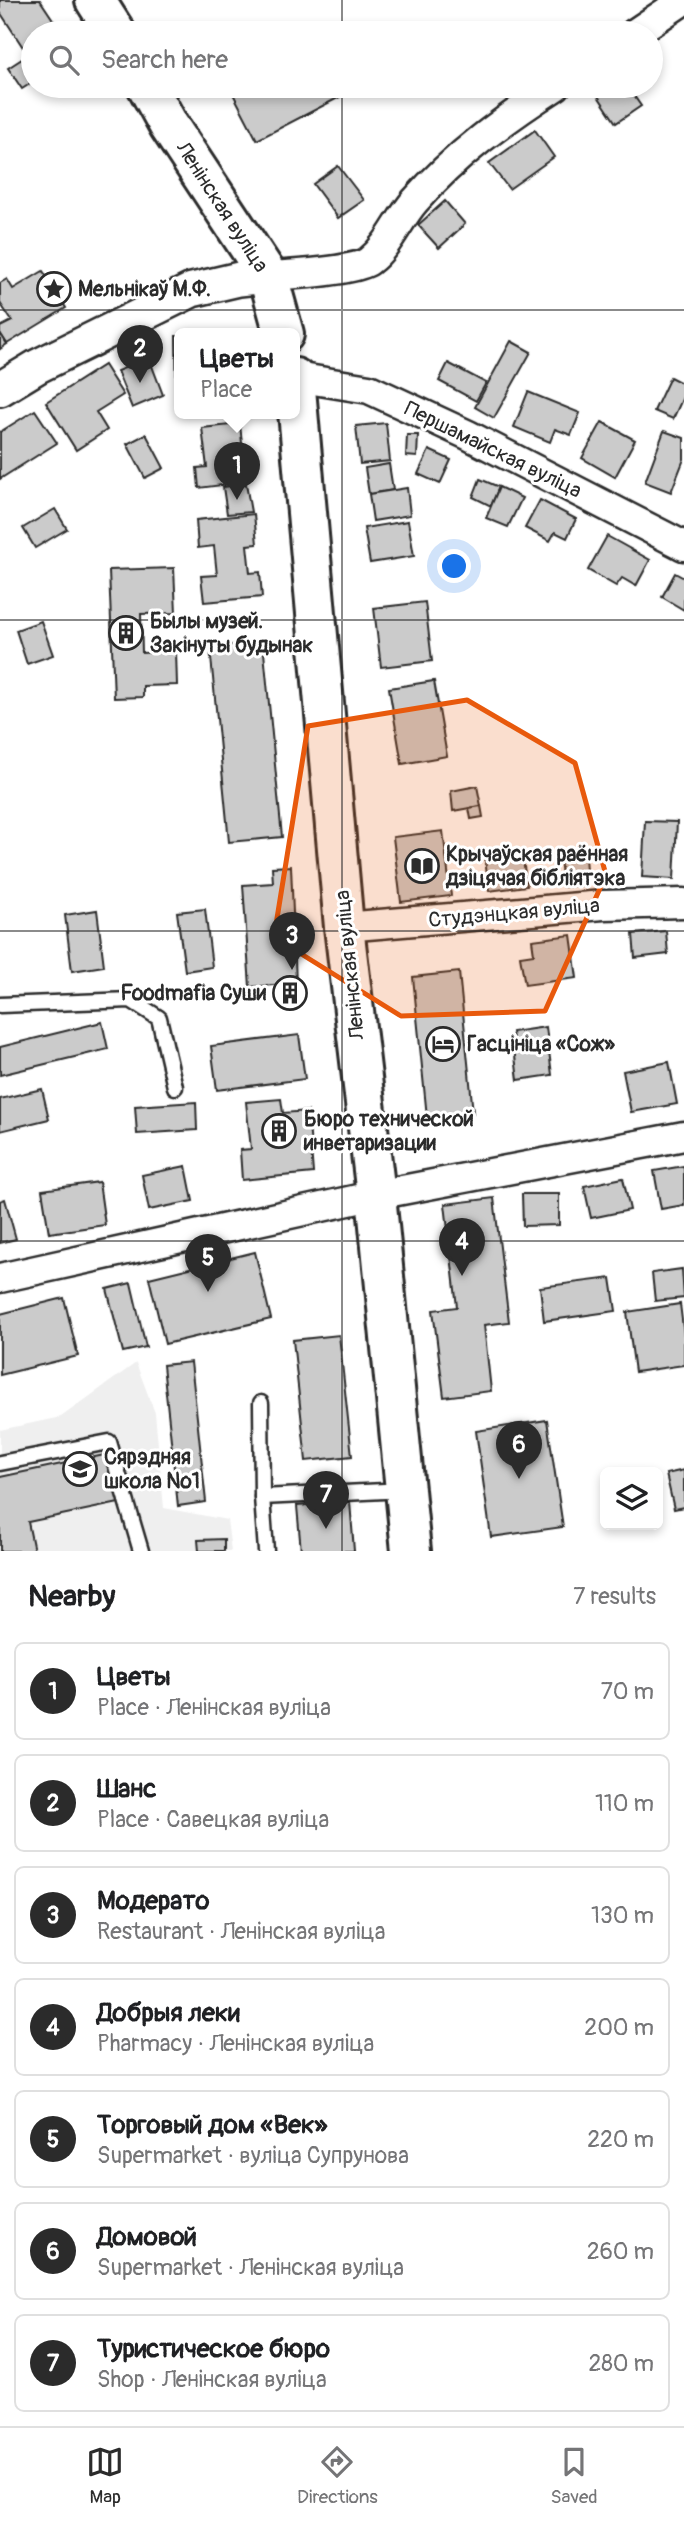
<!DOCTYPE html>
<meta charset="utf-8">
<style>
:root{--surface:#fff;--page:#f2f2f2;--text:#202124;--muted:#757577;--line:#e0e0e0;--accent:#2b2b2b}
body{margin:0;font-family:Pangolin,sans-serif;background:var(--page);color:var(--text)}
.controls{position:absolute;right:21px;bottom:21px;display:grid;overflow:hidden;border-radius:10px;box-shadow:0 4px 10px #0003}
.controls button{width:63px;height:63px;display:grid;place-items:center;padding:0;border:0;border-bottom:2px solid var(--line);background:var(--surface);color:var(--text);font:35px sans-serif}
.you{position:absolute;left:455px;top:567px;width:24px;height:24px;margin:-18px;border:5px solid #fff;border-radius:50%;background:#1a73e8;box-shadow:0 0 0 10px #1a73e833}
.badge{display:grid;place-items:center;width:46px;height:46px;border-radius:50%;background:var(--accent);color:#fff;font-size:23px;font-weight:700}
.pin{position:absolute;translate:-50% -58px;filter:drop-shadow(0 2px 4px #0008)}
.pin::after{content:'';position:absolute;top:37px;width:24px;height:21px;background:inherit;clip-path:polygon(0 0,100% 0,50% 100%)}
.popup{position:absolute;left:174px;top:328px;width:126px;height:91px;box-sizing:border-box;display:grid;place-content:center;border-radius:10px;background:var(--surface);filter:drop-shadow(0 2px 5px #0005);font-size:23px;white-space:nowrap;color:var(--muted)}
.popup b{font-size:26px;color:var(--text)}
.popup::after{content:'';position:absolute;left:50%;top:100%;margin-left:-14px;border:14px solid transparent;border-top-color:var(--surface)}
.list{margin:0;padding:0;list-style:none}
h2{display:flex;justify-content:space-between;align-items:center;height:91px;margin:0;padding:0 28px;font-size:30px}
h2 small{font-size:23px;font-weight:400;color:var(--muted)}
.list li{display:grid;grid-template-columns:46px 1fr auto;gap:21px;align-items:center;box-sizing:border-box;height:98px;margin:0 14px 14px;padding:0 14px;border:2px solid var(--line);border-radius:10px}
.list b{display:block;font-size:26px;white-space:nowrap}
.list p{margin:0;font-size:23px;white-space:nowrap;color:var(--muted)}
.list em{font-size:23px;font-style:normal;color:var(--muted)}
.icon{flex:none;width:38px;height:38px;fill:none;stroke:currentColor;stroke-width:2;stroke-linecap:round;stroke-linejoin:round}
.map{position:relative;flex:none;width:684px;height:1551px;overflow:hidden}
.search{position:absolute;background:var(--surface);box-shadow:0 4px 10px #0003;left:21px;right:21px;top:21px;height:77px;display:flex;align-items:center;gap:18px;box-sizing:border-box;padding:0 24px;border-radius:38px;color:var(--muted);font-size:26px}
.sheet{height:875px;background:var(--surface)}
nav{display:flex;justify-content:space-around;align-items:center;box-sizing:border-box;height:98px;border-top:2px solid var(--line);background:var(--surface);font-size:19px;color:var(--muted)}
nav a{display:grid;justify-items:center;gap:4px}
nav .on{color:var(--accent)}
.map>svg:first-child{display:block}
</style>
<div class="map">
<svg width="684" height="1551" viewBox="0 0 684 1551">
<rect width="100%" height="100%" fill="#fff"/>
<filter id="ink" filterUnits="userSpaceOnUse"><feTurbulence type="fractalNoise" baseFrequency=".0143" numOctaves="2"/><feDisplacementMap in="SourceGraphic" scale="14" xChannelSelector="R" yChannelSelector="G"/><feConvolveMatrix kernelMatrix="1 2 1 2 8 2 1 2 1" color-interpolation-filters="sRGB"/></filter>
<g filter="url(#ink)">
<path fill="#efefef" d="M136 1363 155 1413 164 1508 227 1520 231 1551H0V1430L61 1417Z"/>
<g fill="#cbcbcb" stroke="#2b2b2b" stroke-width="2">
<path d="M0 0H40L62 33H33V82L22 89 8 68 28 55 0 12Z"/>
<path d="M341 20 348 33H315Z"/>
<path d="M229 86H361L257 140Z"/>
<path d="M607 86H627L641 106 616 123 596 93Z"/>
<path d="M535 130 554 157 509 189 489 163Z"/>
<path d="M338 166 364 200 338 218 313 184Z"/>
<path d="M445 201 465 224 439 248 418 225Z"/>
<path d="M43 271 66 308 7 344 0 333V327L12 321 0 303V283L7 279 13 289Z"/>
<path d="M0 333 7 344 0 349Z"/>
<path d="M176 336H179V405H177Z"/>
<path d="M511 341 531 352 494 418 475 407Z"/>
<path d="M149 358 163 395 132 408 117 371Z"/>
<path d="M448 363 486 383 476 401 439 381Z"/>
<path d="M104 365 123 395 96 412 107 430 76 450 46 402Z"/>
<path d="M670 377 684 384V395L673 419 654 411Z"/>
<path d="M528 392 580 413 571 435 555 429 550 442 514 427Z"/>
<path d="M35 410 57 443 0 479V432Z"/>
<path d="M602 422 635 440 615 477 582 458Z"/>
<path d="M386 423 390 461 360 464 356 426Z"/>
<path d="M240 424 246 482 199 488 197 468 207 467 202 428Z"/>
<path d="M664 431 684 438V459L671 492 645 482Z"/>
<path d="M146 434 164 468 145 478 127 444Z"/>
<path d="M407 435H418L417 457 406 456Z"/>
<path d="M429 450 451 460 440 484 418 474Z"/>
<path d="M389 464 393 490 369 494 365 468Z"/>
<path d="M480 479 499 487 491 506 473 497Z"/>
<path d="M246 484 251 512 227 514 223 487Z"/>
<path d="M499 487 522 498 508 527 486 518Z"/>
<path d="M407 488 410 515 373 521 369 494Z"/>
<path d="M540 500 576 519 567 538 555 532 550 541 525 528Z"/>
<path d="M55 509 67 529 35 548 23 528Z"/>
<path d="M254 514 257 544 247 545 250 573 260 572 262 597 204 602 201 576 217 575 214 546 198 548 196 520Z"/>
<path d="M408 521 414 556 370 563 364 528Z"/>
<path d="M607 536 650 560 636 586 622 578 616 586 588 570Z"/>
<path d="M174 568 176 613 141 614 142 653 176 651 177 685 143 686V697L114 698 109 570Z"/>
<path d="M675 573 684 578V610L662 597Z"/>
<path d="M425 602 432 661 381 667 374 608Z"/>
<path d="M41 621 53 655 27 664 16 630Z"/>
<path d="M263 642 282 837 229 842 210 647Z"/>
<path d="M434 681 447 756 402 764 389 688Z"/>
<path d="M477 786 481 806 453 811 451 791Z"/>
<path d="M481 806 483 817 471 819 469 808Z"/>
<path d="M645 821 677 822 674 879 642 877Z"/>
<path d="M443 831 451 896 401 902 393 837Z"/>
<path d="M522 854 527 886 489 891 485 859Z"/>
<path d="M585 856 587 885 563 887 560 858Z"/>
<path d="M291 866 296 983 250 987 243 885 273 883 272 867Z"/>
<path d="M205 909 212 967 185 971 177 912Z"/>
<path d="M97 910 104 966 72 971 65 915Z"/>
<path d="M666 931 668 954 635 958 633 934Z"/>
<path d="M571 935 577 978 525 985 520 956 534 954 532 940Z"/>
<path d="M459 972 473 1113 427 1117 413 977Z"/>
<path d="M297 986 299 998 284 1000 282 988Z"/>
<path d="M102 1022 108 1049 0 1075V1047Z"/>
<path d="M546 1027 552 1075 518 1080 512 1032Z"/>
<path d="M299 1035 305 1079 217 1090 211 1046Z"/>
<path d="M669 1062 677 1104 631 1112 623 1071Z"/>
<path d="M42 1089 49 1119 0 1131V1099Z"/>
<path d="M281 1099 283 1113 308 1111 313 1173 242 1180 240 1150 251 1149 246 1102Z"/>
<path d="M196 1102 197 1130 137 1134 135 1106Z"/>
<path d="M186 1166 193 1201 149 1210 142 1175Z"/>
<path d="M684 1166V1205L661 1209 654 1171Z"/>
<path d="M623 1178 630 1210 591 1218 584 1186Z"/>
<path d="M99 1182 105 1225 49 1233 42 1190Z"/>
<path d="M522 1194H559V1225L523 1226Z"/>
<path d="M494 1198 509 1322 484 1325 491 1391 444 1397 433 1310 457 1307 445 1204Z"/>
<path d="M5 1199 16 1239 0 1243V1201Z"/>
<path d="M255 1252 271 1319 165 1344 149 1278Z"/>
<path d="M682 1269 684 1298 655 1301 652 1273Z"/>
<path d="M611 1278 616 1311 544 1321 540 1287Z"/>
<path d="M131 1283 146 1347 123 1352 107 1289Z"/>
<path d="M64 1298 78 1356 0 1375V1314Z"/>
<path d="M680 1304 684 1336V1365L635 1372 627 1312Z"/>
<path d="M339 1335 352 1456 306 1461 293 1340Z"/>
<path d="M191 1362 206 1502 178 1506 163 1365Z"/>
<path d="M547 1420 563 1527 491 1537 476 1431Z"/>
<path d="M109 1454 119 1503 28 1522 34 1551H0V1477Z"/>
<path d="M684 1470V1507L674 1509 666 1474Z"/>
<path d="M350 1502 354 1551H301L297 1506Z"/>
<path d="M224 1539V1551H199L198 1540Z"/>
</g>
<g fill="none" stroke-linecap="round" stroke-linejoin="round">
<g stroke="#2b2b2b" stroke-width="19">
<g id="service">
<path d="M0 1005 131 1000 159 1018 175 1087"/>
<path d="M261 1403 262 1497 405 1490"/>
<path d="M0 1463 109 1442 141 1551"/>
<path d="M262 1497 266 1551"/>
</g>
</g>
<g stroke="#2b2b2b" stroke-width="33">
<g id="minor">
<path d="M635 33 684 0"/>
<path d="M268 276C288 275 356 271 369 261 389 246 399 219 415 201 455 155 505 119 556 86"/>
<path d="M295 377 369 389 468 435 684 546"/>
<path d="M344 927 603 905 684 903"/>
<path d="M0 1278 376 1195 684 1136"/>
</g>
</g>
<g stroke="#2b2b2b" stroke-width="38">
<path id="tertiary" d="M0 389 38 366 192 290 239 279 268 276"/>
</g>
<g stroke="#2b2b2b" stroke-width="44">
<g id="secondary">
<path d="M95 0 116 33"/>
<path d="M147 86 169 126 268 276 284 334"/>
<path d="M295 378 344 927 376 1195 411 1551"/>
</g>
</g>
<use href="#service" stroke="#fff" stroke-width="14"/>
<use href="#minor" stroke="#fff" stroke-width="28"/>
<use href="#tertiary" stroke="#fff" stroke-width="33"/>
<use href="#secondary" stroke="#fff" stroke-width="38"/>
</g>
</g>
<path fill="#e8590c" fill-opacity="0.2" stroke="#e8590c" stroke-width="5" stroke-linejoin="round" d="M467 700 575 763 606 875 545 1011 401 1016 274 937 308 726Z"/>
<path fill="none" stroke="#2b2b2b" stroke-width="2" stroke-opacity="0.55" d="M342 0V33M342 86V1551M0 310H684M0 620H684M0 931H684M0 1241H684"/>
<defs>
<g id="sight-ring" transform="scale(1.75)"><circle r="9.5" fill="#fff" stroke="#2b2b2b" stroke-width="1.5"/><path d="M0-6L1.8-2.2L6-1.7L2.9 1.2L3.7 5.4L0 3.3L-3.7 5.4L-2.9 1.2L-6-1.7L-1.8-2.2Z" fill="#2b2b2b"/></g>
<g id="building-ring" transform="scale(1.75)"><circle r="9.5" fill="#fff" stroke="#2b2b2b" stroke-width="1.5"/><path d="M-4-6H4V6H1V3H-1V6H-4ZM-2.5-4.3h1.7v1.8h-1.7ZM.8-4.3h1.7v1.8H.8ZM-2.5-1h1.7V.8h-1.7ZM.8-1h1.7V.8H.8Z" fill="#2b2b2b"/></g>
<g id="library-ring" transform="scale(1.75)"><circle r="9.5" fill="#fff" stroke="#2b2b2b" stroke-width="1.5"/><path d="M-6-4Q-3-5.5-.7-3.5V5Q-3 3-6 4ZM6-4Q3-5.5 .7-3.5V5Q3 3 6 4Z" fill="#2b2b2b"/></g>
<g id="hotel-ring" transform="scale(1.75)"><circle r="9.5" fill="#fff" stroke="#2b2b2b" stroke-width="1.5"/><path d="M-6-4.5h1.5V1H6V5H4.5V3h-9V5H-6ZM-4 0a1.8 1.8 0 1 1 3.6 0ZM.5 0V-2.5h3Q6-2.5 6 0Z" fill="#2b2b2b"/></g>
<g id="school-ring" transform="scale(1.75)"><circle r="9.5" fill="#fff" stroke="#2b2b2b" stroke-width="1.5"/><path d="M0-5L7-2L0 1L-7-2ZM-4 1L0 2.5L4 1V4Q0 6-4 4Z" fill="#2b2b2b"/></g>
</defs>
<g fill-rule="evenodd">
<use href="#sight-ring" x="54" y="289"/>
<use href="#building-ring" x="126" y="633"/>
<use href="#library-ring" x="422" y="866"/>
<use href="#building-ring" x="290" y="993"/>
<use href="#hotel-ring" x="443" y="1044"/>
<use href="#building-ring" x="279" y="1131"/>
<use href="#school-ring" x="80" y="1469"/>
</g>
<g text-anchor="middle" dominant-baseline="central" stroke-width="6" stroke-linejoin="round" paint-order="stroke">
<g font-size="21" fill="#2b2b2b" stroke="#fff">
<text transform="translate(222 207) rotate(57)">Ленінская вуліца</text>
<text transform="translate(493 450) rotate(26)">Першамайская вуліца</text>
<text transform="translate(514 913) rotate(-5)">Студэнцкая вуліца</text>
<text transform="translate(350 965) rotate(-96)">Ленінская вуліца</text>
</g>
<g font-size="21" font-weight="bold" fill="#2b2b2b" stroke="#fff" text-anchor="start">
<text x="78" y="289">Мельнікаў М.Ф.</text>
<text x="150" y="621">Былы музей.<tspan x="150" dy="24">Закінуты будынак</tspan></text>
<text x="446" y="854">Крычаўская раённая<tspan x="446" dy="24">дзіцячая бібліятэка</tspan></text>
<text x="266" y="993" text-anchor="end">Foodmafia Суши</text>
<text x="467" y="1044">Гасцініца «Сож»</text>
<text x="304" y="1119">Бюро технической<tspan x="304" dy="24">инветаризации</tspan></text>
<text x="104" y="1457">Сярэдняя<tspan x="104" dy="24">школа №1</tspan></text>
</g>
</g>
</svg>
<div class="controls">
<button><svg class="icon" aria-label="layers" viewBox="0 0 24 24"><path d="M12 4l9 5-9 5-9-5zM3 14l9 5 9-5"/></svg></button>
</div>
<div class="you"></div>
<div class="pin badge" style="left:237px;top:500px">1</div>
<div class="popup"><b>Цветы</b>Place</div>
<div class="pin badge" style="left:140px;top:383px">2</div>
<div class="pin badge" style="left:292px;top:970px">3</div>
<div class="pin badge" style="left:462px;top:1276px">4</div>
<div class="pin badge" style="left:208px;top:1292px">5</div>
<div class="pin badge" style="left:519px;top:1479px">6</div>
<div class="pin badge" style="left:326px;top:1529px">7</div>
<div class="search"><svg class="icon" aria-label="search" viewBox="0 0 24 24"><circle cx="10" cy="10" r="6"/><path d="M15 15l6 6"/></svg>Search here</div>
</div>
<section class="sheet">
<h2>Nearby<small>7 results</small></h2>
<ul class="list">
<li><span class="badge">1</span><div><b>Цветы</b><p>Place · Ленінская вуліца</p></div><em>70 m</em></li>
<li><span class="badge">2</span><div><b>Шанс</b><p>Place · Савецкая вуліца</p></div><em>110 m</em></li>
<li><span class="badge">3</span><div><b>Модерато</b><p>Restaurant · Ленінская вуліца</p></div><em>130 m</em></li>
<li><span class="badge">4</span><div><b>Добрыя леки</b><p>Pharmacy · Ленінская вуліца</p></div><em>200 m</em></li>
<li><span class="badge">5</span><div><b>Торговый дом «Век»</b><p>Supermarket · вуліца Супрунова</p></div><em>220 m</em></li>
<li><span class="badge">6</span><div><b>Домовой</b><p>Supermarket · Ленінская вуліца</p></div><em>260 m</em></li>
<li><span class="badge">7</span><div><b>Туристическое бюро</b><p>Shop · Ленінская вуліца</p></div><em>280 m</em></li>
</ul>
</section>
<nav>
<a class="on"><svg class="icon" aria-label="map" viewBox="0 0 24 24"><path d="M3 6l6-2 6 2 6-2v14l-6 2-6-2-6 2zM9 4v14M15 6v14"/></svg>Map</a>
<a><svg class="icon" aria-label="directions" viewBox="0 0 24 24"><path d="M12 3l9 9-9 9-9-9zM9 14v-3h6M13 9l2 2-2 2"/></svg>Directions</a>
<a><svg class="icon" aria-label="saved" viewBox="0 0 24 24"><path d="M7 4h10v16l-5-4-5 4z"/></svg>Saved</a>
</nav>
